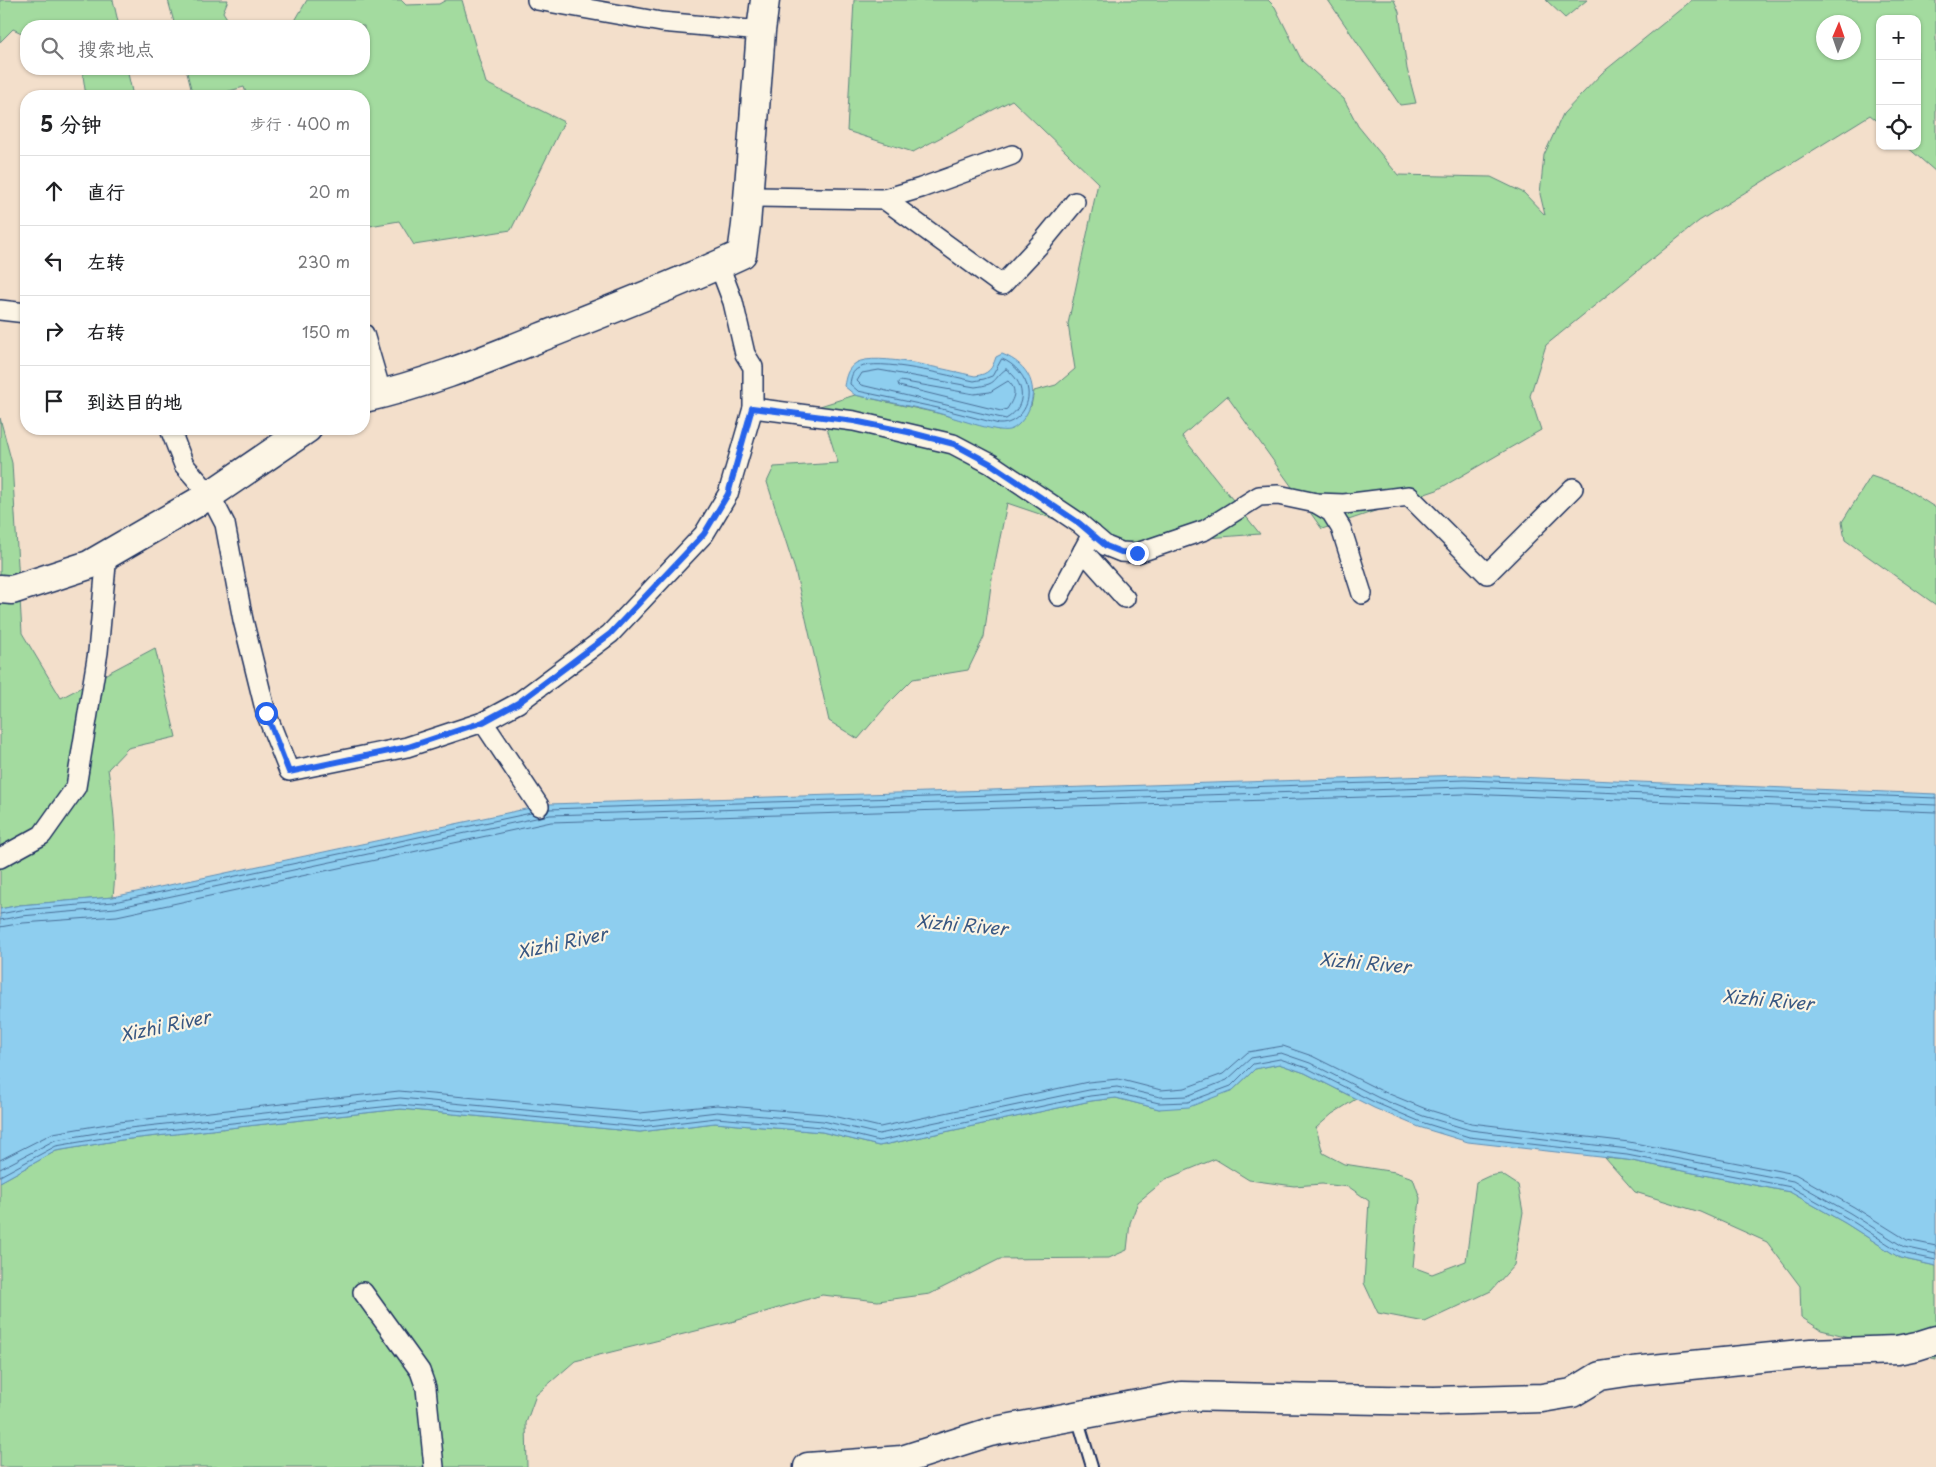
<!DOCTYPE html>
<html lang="zh">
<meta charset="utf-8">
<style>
:root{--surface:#fff;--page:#f6f6f6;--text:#202124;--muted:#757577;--line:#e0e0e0}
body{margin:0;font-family:"Playpen Sans","LXGW WenKai TC",sans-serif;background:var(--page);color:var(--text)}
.controls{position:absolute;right:15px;top:15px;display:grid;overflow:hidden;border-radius:10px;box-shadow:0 1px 4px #0004}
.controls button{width:45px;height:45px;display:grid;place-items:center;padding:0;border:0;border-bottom:1px solid var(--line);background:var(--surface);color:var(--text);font:25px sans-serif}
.compass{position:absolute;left:1816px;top:15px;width:45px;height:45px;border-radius:50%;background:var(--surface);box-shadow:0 1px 4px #0004;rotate:2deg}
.stop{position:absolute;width:15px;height:15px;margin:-11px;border:4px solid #2563eb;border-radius:50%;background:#fff}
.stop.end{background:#2563eb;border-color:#fff;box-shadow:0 1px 5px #0008}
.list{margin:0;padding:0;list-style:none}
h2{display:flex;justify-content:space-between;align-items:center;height:65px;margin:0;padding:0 20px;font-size:21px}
h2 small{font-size:16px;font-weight:400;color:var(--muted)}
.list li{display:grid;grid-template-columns:32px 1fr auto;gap:15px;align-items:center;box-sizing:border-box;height:70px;padding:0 20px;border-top:1px solid var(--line)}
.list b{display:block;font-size:19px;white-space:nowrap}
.list em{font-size:16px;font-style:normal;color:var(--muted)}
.icon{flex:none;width:28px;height:28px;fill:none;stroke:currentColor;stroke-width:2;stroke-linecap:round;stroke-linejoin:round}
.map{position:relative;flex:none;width:1936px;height:1467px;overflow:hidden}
.search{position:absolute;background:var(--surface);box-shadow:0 1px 4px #0004;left:20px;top:20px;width:350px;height:55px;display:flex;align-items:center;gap:12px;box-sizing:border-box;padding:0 18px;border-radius:20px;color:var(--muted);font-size:19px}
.panel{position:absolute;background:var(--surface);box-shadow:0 1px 4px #0004;left:20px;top:90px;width:350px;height:345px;border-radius:20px}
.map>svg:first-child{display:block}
</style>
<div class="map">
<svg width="1936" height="1467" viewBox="0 0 1936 1467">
<rect width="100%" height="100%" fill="#f3dfcb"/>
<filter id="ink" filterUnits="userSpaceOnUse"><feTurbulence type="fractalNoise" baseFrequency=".02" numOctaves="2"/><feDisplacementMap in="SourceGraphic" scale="10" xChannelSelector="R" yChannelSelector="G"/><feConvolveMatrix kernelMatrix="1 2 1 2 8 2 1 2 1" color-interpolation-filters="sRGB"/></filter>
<g filter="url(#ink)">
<g fill="#a3db9f" stroke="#5f857e" fill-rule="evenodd">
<path d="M0 0H113L119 26H26V35L13 29 0 42Z"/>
<path d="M168 0H228L223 12 232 26H175Z"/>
<path d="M307 0H401L406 5 439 4 446 0H462L486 83 564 122 511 230 414 245 399 221 364 227V96H247L244 87 211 96H193L186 69H364V26H292Z"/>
<path d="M854 0H1268L1275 7 1302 61 1344 99 1358 126 1398 175 1491 177 1524 193 1545 215 1540 194 1544 155 1563 114 1602 73 1692 0H1936V172L1906 146H1917V19H1880V123L1870 115 1699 221 1546 345 1530 396 1541 430 1437 490 1322 529 1227 396 1182 436 1260 534 1128 544 1007 503 992 578 984 637 968 670 913 679 888 704 858 739 829 721 795 570 767 482 774 467 838 463 820 406 855 395 937 413 999 430 1031 406 1034 391 1056 385 1075 369 1068 324 1098 183 1012 100 913 152 847 131ZM1824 22H1854V52H1824Z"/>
<path d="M1328 0H1394L1399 12 1407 69 1416 103 1400 105Z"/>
<path d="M1546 0H1587L1565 18Z"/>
<path d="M82 69H127L133 96H86Z"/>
<path d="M0 418 12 463 22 633 61 698 155 648 176 737 128 748 108 769C115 814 118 852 113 897L20 905 0 909Z"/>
<path d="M1871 476 1903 487 1936 508V605L1845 540 1842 522Z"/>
<path d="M1279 1064 1305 1073 1356 1099 1332 1114 1316 1128 1323 1153 1344 1164 1395 1172 1413 1178 1420 1198 1413 1267 1432 1274 1466 1261 1476 1182 1489 1176 1501 1174 1518 1185 1523 1212 1514 1265 1491 1291 1425 1322 1378 1313 1364 1283 1369 1201 1349 1187 1322 1184 1294 1186 1249 1180 1215 1159 1166 1179 1138 1202 1130 1223 1127 1250 1109 1258 1000 1259 930 1294 878 1301 822 1295 728 1323 575 1361 536 1395 526 1423 527 1467H0V1182L56 1151 121 1140 401 1109 640 1132 715 1123 822 1132 879 1146 1091 1101 1116 1098 1159 1109 1233 1090 1255 1069Z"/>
<path d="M1605 1158 1627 1160 1790 1192 1845 1223 1900 1258 1936 1266V1359L1821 1330 1801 1317 1800 1286 1767 1242 1700 1212 1635 1192Z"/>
</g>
<g fill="#8eceef" stroke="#608eb5">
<path d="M1002 354C1029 364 1041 389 1026 415 1022 421 1017 428 1009 430 996 433 953 417 938 413 911 406 883 401 855 395L844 386C846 376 847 369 856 363 876 351 950 371 975 376 989 374 992 369 996 357Z"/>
<path d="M1465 775 1936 794V1266L1900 1258 1845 1223 1790 1192 1627 1160 1468 1142 1419 1127 1374 1108 1305 1073 1279 1064 1255 1069 1233 1090 1189 1107 1159 1109 1116 1098 1091 1101 879 1146 822 1132 715 1123 640 1132 401 1109 121 1140 56 1151 0 1182V909L20 905 113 897 549 804Z"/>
</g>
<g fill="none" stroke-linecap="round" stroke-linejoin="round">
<g stroke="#496f98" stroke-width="1">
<path d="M1002 359C1014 363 1027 378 1028 391 1030 408 1016 425 999 424L938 408 858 391 850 384C851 377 852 371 859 368 878 357 950 376 974 381L984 379 992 376Z"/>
<path d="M1006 369C1025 382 1028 406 1006 419L861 385 857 381 862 373 879 370 975 387C999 384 992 379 1006 369Z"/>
<path d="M900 381 974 394 990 392 1008 381C1018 390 1014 398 1007 409L1001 411 899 386 898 383Z"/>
<path d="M549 809 1465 780 1936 798"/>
<path d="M0 914 21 910 114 902 531 813"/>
<path d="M0 920 21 916 116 908 550 815 1464 787 1936 805"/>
<path d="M0 927 23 923 117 916 551 822 1464 794 1936 812"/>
<path d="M0 1160 53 1133 119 1122 399 1091 640 1113 717 1105 824 1114 880 1127 1088 1082 1118 1079 1161 1090 1185 1088 1223 1074 1248 1052 1283 1046 1312 1056 1382 1091 1426 1109 1471 1123 1629 1142 1795 1174 1854 1207 1907 1240 1936 1246"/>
<path d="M0 1169 55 1140 120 1129 400 1098 640 1121 717 1112 823 1121 879 1134 1089 1090 1117 1087 1160 1097 1187 1096 1227 1080 1251 1058 1281 1053 1310 1063 1379 1098 1423 1116 1470 1130 1628 1149 1793 1181 1850 1213 1904 1247 1936 1254"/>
<path d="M0 1176 56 1146 121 1135 400 1105 640 1127 716 1118 822 1127 879 1141 1090 1096 1116 1093 1159 1103 1188 1102 1231 1086 1253 1064 1280 1059 1307 1068 1376 1103 1421 1122 1469 1137 1627 1155 1791 1187 1847 1218 1902 1253 1936 1260"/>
</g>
<g stroke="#1b2f5e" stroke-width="14">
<path id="lane" d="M1077 1417 1092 1467"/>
</g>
<g stroke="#1b2f5e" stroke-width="22">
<g id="street">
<path d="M537 0 661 22 761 31"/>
<path d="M748 197 884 199 921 188 1012 155"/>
<path d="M884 199 1002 285 1043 241 1075 202"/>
<path d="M0 310 26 313"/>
<path d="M364 334 382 395"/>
<path d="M753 408 854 421 953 444 991 464 1079 523 1106 546 1121 552 1137 553 1205 530 1259 496 1278 495 1316 503 1344 504 1409 496 1487 574 1573 488"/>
<path d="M170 429 184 465 210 495 225 524 243 620 266 713 289 771 407 747 483 722 518 703 610 634 704 534 728 494 753 408V367L745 354 733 302 719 265"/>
<path d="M1316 503 1331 512 1341 528 1362 594"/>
<path d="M1083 551 1125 598"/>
<path d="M1059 596 1092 534"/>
<path d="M483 722 539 806"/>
<path d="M0 858 42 835 76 787 98 652 107 554"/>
<path d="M363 1292 420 1371 426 1388 434 1467"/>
</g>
</g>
<g stroke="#1b2f5e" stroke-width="31">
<g id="secondary">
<path d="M364 398C424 385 482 361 539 338 607 311 676 285 742 254L746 225 761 31 765 0"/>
<path d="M0 589 12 590 89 565 210 495 307 429"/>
<path d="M808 1467 902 1460 990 1432 1181 1396 1434 1401 1542 1398 1572 1393 1600 1376 1633 1371 1811 1353 1897 1350 1917 1346 1936 1340"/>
</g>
</g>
<use href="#lane" stroke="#fcf5e5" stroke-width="10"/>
<use href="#street" stroke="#fcf5e5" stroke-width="19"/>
<use href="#secondary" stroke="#fcf5e5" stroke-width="28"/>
</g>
</g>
<g fill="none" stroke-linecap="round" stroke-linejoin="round" filter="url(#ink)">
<path stroke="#2563eb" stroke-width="6" d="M266 713 289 772 408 747 483 722 518 703 610 634 704 534 728 494 752 408 854 421 908 432 954 444 991 464 1079 523 1106 546 1121 552 1137 553"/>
</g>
<g text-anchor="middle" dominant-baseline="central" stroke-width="4.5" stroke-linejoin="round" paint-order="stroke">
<g font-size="18" font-style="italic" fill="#385782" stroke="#fcf5e5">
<text transform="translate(962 924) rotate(5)">Xizhi River</text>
<text transform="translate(562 942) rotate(-12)">Xizhi River</text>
<text transform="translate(1365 962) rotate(5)">Xizhi River</text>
<text transform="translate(1768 999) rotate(5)">Xizhi River</text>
<text transform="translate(165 1025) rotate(-12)">Xizhi River</text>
</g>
</g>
</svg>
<div class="controls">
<button>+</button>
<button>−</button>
<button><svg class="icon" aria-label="locate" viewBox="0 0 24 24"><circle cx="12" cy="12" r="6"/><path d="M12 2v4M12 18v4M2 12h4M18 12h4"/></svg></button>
</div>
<svg class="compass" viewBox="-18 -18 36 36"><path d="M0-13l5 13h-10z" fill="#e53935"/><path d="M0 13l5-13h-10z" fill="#757577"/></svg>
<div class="stop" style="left:266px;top:713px"></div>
<div class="stop end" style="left:1137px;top:553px"></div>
<div class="search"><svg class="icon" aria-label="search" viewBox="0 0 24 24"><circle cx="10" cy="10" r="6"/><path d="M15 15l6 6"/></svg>搜索地点</div>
<section class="panel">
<h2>5 分钟<small>步行 · 400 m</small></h2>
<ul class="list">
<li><svg class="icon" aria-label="ahead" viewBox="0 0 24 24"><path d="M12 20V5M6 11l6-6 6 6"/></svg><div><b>直行</b></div><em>20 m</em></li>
<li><svg class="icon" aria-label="left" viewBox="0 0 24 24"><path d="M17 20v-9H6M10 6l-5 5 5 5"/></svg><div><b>左转</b></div><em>230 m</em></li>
<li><svg class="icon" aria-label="right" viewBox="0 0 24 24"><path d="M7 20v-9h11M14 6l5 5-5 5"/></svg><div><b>右转</b></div><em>150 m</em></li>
<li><svg class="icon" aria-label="arrive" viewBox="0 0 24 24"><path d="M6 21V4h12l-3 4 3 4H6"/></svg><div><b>到达目的地</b></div></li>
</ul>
</section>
</div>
